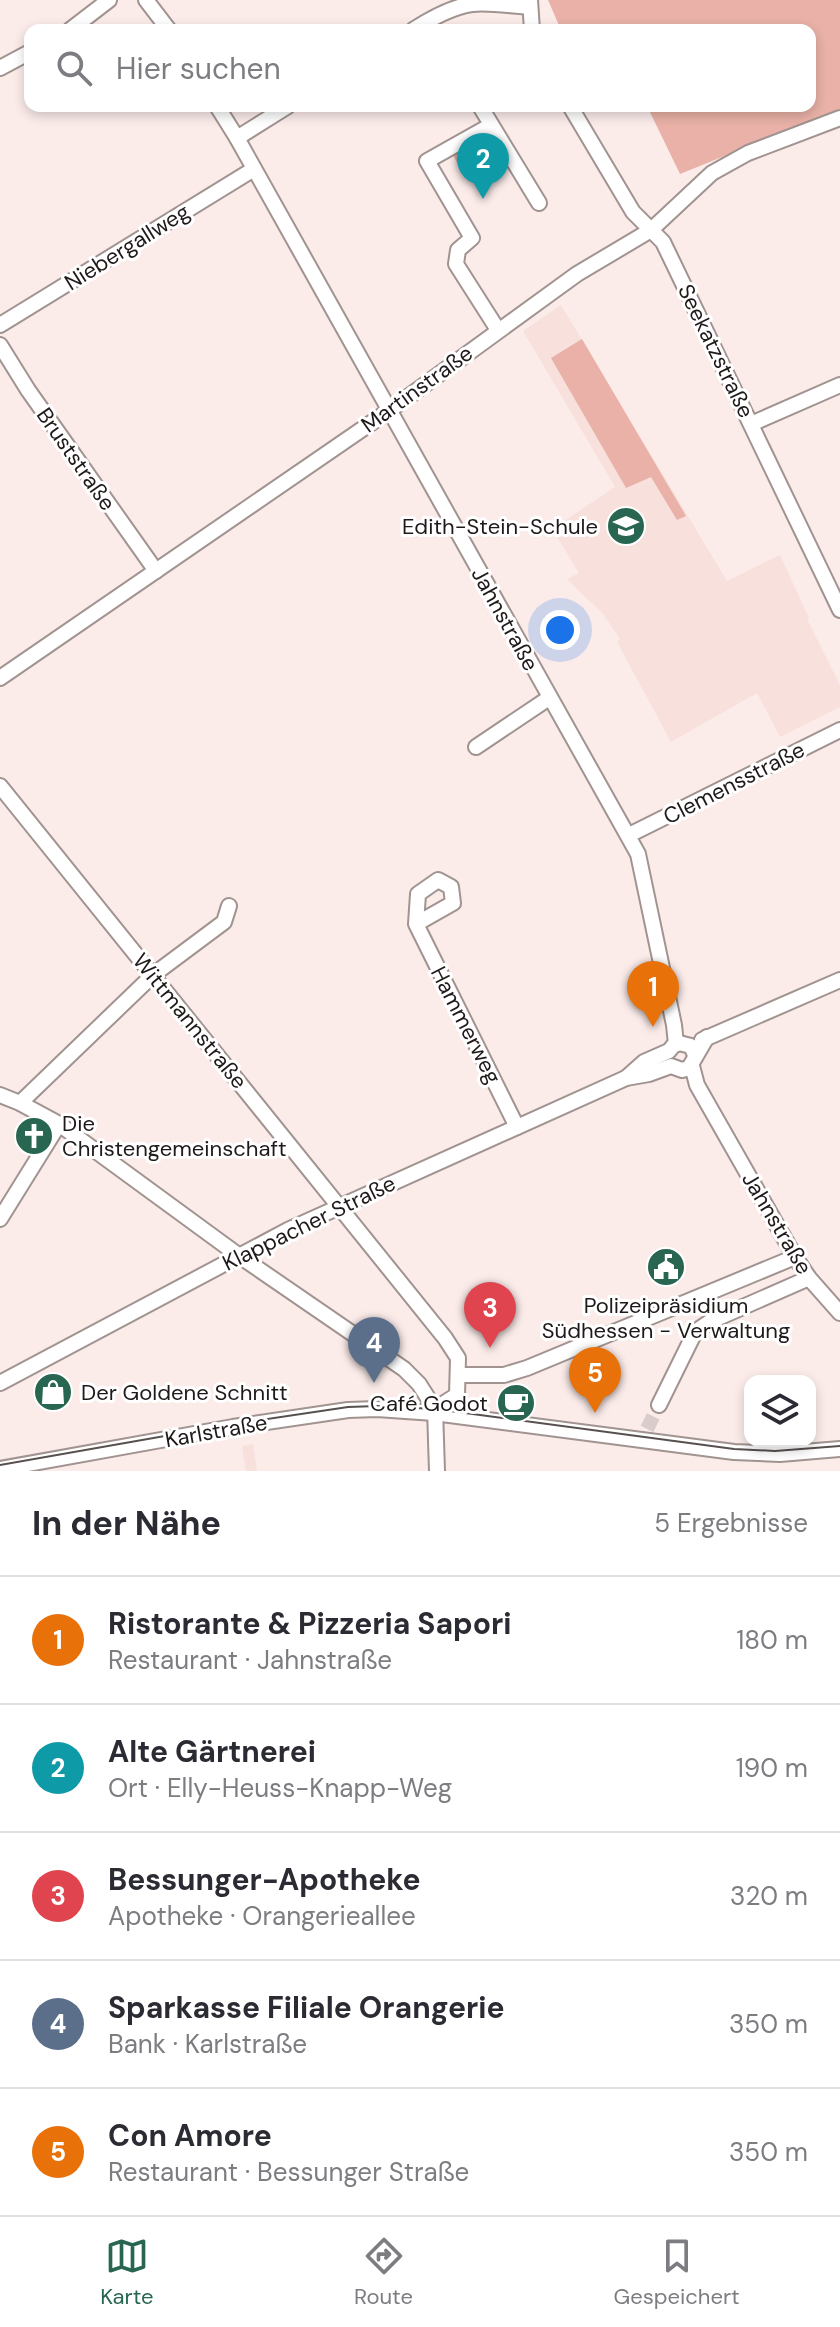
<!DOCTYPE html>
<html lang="de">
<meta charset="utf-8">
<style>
:root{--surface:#fff;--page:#f2f2f3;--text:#2b2b33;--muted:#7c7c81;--line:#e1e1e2;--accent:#286651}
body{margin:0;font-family:"DM Sans",sans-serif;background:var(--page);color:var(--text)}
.controls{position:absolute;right:24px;bottom:24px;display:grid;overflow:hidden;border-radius:16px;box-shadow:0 4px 12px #0003}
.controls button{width:72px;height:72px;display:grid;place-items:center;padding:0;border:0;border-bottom:2px solid var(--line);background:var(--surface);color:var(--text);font:40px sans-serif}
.you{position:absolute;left:560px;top:630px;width:28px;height:28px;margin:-20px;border:6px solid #fff;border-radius:50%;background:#1a73e8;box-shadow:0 0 0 12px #1a73e833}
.badge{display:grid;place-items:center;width:52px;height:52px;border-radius:50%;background:var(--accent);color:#fff;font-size:26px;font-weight:700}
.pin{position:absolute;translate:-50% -66px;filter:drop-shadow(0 2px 4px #0008)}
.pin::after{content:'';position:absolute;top:42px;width:28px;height:24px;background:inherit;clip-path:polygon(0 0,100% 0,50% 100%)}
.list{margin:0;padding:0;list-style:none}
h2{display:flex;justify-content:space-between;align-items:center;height:104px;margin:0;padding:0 32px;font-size:34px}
h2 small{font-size:26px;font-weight:400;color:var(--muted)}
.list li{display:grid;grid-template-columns:52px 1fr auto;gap:24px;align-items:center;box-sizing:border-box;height:128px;padding:0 32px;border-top:2px solid var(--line)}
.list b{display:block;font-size:30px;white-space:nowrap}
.list p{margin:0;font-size:26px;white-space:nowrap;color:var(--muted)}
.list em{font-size:26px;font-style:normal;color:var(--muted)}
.icon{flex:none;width:44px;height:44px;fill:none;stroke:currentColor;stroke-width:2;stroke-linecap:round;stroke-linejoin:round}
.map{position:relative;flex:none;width:840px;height:1471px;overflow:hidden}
.search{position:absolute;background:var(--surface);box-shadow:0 4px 12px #0003;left:24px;right:24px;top:24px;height:88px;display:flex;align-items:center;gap:20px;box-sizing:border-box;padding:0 28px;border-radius:16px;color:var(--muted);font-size:30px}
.sheet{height:744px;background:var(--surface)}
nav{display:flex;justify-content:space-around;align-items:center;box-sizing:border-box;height:112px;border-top:2px solid var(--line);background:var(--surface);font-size:22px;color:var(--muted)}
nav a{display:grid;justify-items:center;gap:4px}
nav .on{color:var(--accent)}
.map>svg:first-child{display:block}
</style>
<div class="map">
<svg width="840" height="1471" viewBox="0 0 840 1471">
<rect width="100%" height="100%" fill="#fbecea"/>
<g fill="#f8e0dc">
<path d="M561 305 727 581 780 555 809 618 807 619 840 685V707L780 737 757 693 671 742 617 642 620 639 603 614 567 579 579 573 552 529 615 487 523 331Z"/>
<path d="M253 1444 257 1471H246L242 1446Z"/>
</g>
<g fill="#e9b1a7">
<path d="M548 0H840V109L680 174 647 106H810V30H561Z"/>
<path d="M486 134 495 149 461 170 453 155Z"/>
<path d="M582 339 686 516 677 520 651 477 626 488 551 358Z"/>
</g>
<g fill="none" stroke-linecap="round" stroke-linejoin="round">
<path stroke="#dacccb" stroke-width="14" stroke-dasharray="14 7" stroke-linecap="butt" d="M647 1429 659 1405"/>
<g stroke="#a09390" stroke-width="18">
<g id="minor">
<path d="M146 0 169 30"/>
<path d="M530 0 532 30"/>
<path d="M70 30 109 0"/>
<path d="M413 30C430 19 451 7 472 4 490 2 511 6 530 7"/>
<path d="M0 68 30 52"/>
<path d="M217 106 237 138 638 854 674 1025 676 1044"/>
<path d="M480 106 539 203"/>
<path d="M570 106 633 212 663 242 840 610"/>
<path d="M491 125 427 161 472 238 458 250 456 264 498 330"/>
<path d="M237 138 288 106"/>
<path d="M0 325 254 169"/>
<path d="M0 345 28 390 156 571"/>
<path d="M751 424 840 385"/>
<path d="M0 678 390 410 577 274 651 230 712 173 748 153 840 118"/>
<path d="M476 747 549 698"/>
<path d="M0 786 445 1338 458 1358 457 1395 435 1409"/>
<path d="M629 835 840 730"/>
<path d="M416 924 453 903 451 887 438 880 418 894 416 924 517 1127"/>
<path d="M702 1040 840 980"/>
<path d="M692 1066 697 1085 795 1257 809 1278 840 1313"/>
<path d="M626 1078 644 1062 669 1051 673 1046 679 1043 691 1046 695 1055"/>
<path d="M0 1095 20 1103 59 1124 238 1255 404 1369 419 1384 435 1409"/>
<path d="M20 1103 153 975 224 922 229 906"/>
<path d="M0 1219 59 1124"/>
<path d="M459 1375H504L527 1368 795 1257"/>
<path d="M0 1383 288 1230 626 1078 649 1074 671 1066 682 1070 689 1068 707 1037"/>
<path d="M659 1405 695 1332 711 1321 809 1278"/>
<path d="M435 1409 437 1471"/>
<path d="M0 1469 233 1427 348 1410 377 1409 434 1413 734 1452 780 1454 840 1449"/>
</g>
</g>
<use href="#minor" stroke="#fff" stroke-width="14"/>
<path stroke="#58504f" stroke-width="2" d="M0 1465 233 1424 348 1407 377 1406 435 1409 734 1449 775 1451 840 1446"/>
</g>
<defs>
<g id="school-disc" transform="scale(2)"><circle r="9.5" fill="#286651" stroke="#fff"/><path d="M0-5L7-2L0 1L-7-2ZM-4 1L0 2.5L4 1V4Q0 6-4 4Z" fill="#fff"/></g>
<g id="church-disc" transform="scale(2)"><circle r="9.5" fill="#286651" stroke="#fff"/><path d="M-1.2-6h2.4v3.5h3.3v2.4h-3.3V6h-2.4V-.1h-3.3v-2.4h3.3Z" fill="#fff"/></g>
<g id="civic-disc" transform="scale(2)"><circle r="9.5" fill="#286651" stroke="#fff"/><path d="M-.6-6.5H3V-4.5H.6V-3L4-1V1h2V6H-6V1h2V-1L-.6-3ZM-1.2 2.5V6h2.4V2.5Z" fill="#fff"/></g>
<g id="shop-disc" transform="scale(2)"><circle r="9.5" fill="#286651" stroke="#fff"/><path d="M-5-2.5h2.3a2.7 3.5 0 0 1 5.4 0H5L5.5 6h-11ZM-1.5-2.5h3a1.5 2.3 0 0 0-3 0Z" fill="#fff"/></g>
<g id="cafe-disc" transform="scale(2)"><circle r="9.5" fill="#286651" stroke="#fff"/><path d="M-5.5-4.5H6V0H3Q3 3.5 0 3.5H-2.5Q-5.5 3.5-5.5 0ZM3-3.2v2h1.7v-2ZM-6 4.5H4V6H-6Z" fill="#fff"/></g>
</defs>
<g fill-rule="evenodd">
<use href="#school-disc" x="626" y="526"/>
<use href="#church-disc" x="34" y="1136"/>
<use href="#civic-disc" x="666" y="1267"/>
<use href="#shop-disc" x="53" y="1392"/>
<use href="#cafe-disc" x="516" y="1403"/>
</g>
<g text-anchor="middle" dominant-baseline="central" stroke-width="6" stroke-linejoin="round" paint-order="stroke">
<g font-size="22" fill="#1f1a19" stroke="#fff">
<text transform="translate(127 247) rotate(-32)">Niebergallweg</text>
<text transform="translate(716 351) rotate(64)">Seekatzstraße</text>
<text transform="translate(417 389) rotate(-36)">Martinstraße</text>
<text transform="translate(76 459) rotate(55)">Bruststraße</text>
<text transform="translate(505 619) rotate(61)">Jahnstraße</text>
<text transform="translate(734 783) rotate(-27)">Clemensstraße</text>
<text transform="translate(190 1021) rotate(51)">Wittmannstraße</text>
<text transform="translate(466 1025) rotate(63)">Hammerweg</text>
<text transform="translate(309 1223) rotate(-26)">Klappacher Straße</text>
<text transform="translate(777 1223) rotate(59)">Jahnstraße</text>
<text transform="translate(216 1431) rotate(-10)">Karlstraße</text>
</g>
<g font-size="22" fill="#1f1a19" stroke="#fff" text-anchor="end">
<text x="598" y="526">Edith-Stein-Schule</text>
<text x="62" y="1123" text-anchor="start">Die<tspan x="62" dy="25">Christengemeinschaft</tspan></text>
<text x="666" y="1305" text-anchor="middle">Polizeipräsidium<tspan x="666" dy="25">Südhessen - Verwaltung</tspan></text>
<text x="81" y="1392" text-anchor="start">Der Goldene Schnitt</text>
<text x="488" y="1403">Café Godot</text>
</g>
</g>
</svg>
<div class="controls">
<button><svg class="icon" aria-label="layers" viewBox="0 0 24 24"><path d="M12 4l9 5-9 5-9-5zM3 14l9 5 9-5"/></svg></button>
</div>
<div class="you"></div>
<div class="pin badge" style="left:653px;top:1027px;background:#e8710a">1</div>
<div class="pin badge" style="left:483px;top:199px;background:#0f9aa8">2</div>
<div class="pin badge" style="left:490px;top:1348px;background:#e0444e">3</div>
<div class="pin badge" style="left:374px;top:1383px;background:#5c6f8a">4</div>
<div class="pin badge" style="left:595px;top:1413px;background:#e8710a">5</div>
<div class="search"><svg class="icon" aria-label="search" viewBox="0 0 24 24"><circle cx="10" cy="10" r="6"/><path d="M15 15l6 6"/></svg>Hier suchen</div>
</div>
<section class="sheet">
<h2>In der Nähe<small>5 Ergebnisse</small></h2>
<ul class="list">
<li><span class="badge" style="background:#e8710a">1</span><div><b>Ristorante &amp; Pizzeria Sapori</b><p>Restaurant · Jahnstraße</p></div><em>180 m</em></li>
<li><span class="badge" style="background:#0f9aa8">2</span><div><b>Alte Gärtnerei</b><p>Ort · Elly-Heuss-Knapp-Weg</p></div><em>190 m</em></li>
<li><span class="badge" style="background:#e0444e">3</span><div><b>Bessunger-Apotheke</b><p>Apotheke · Orangerieallee</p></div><em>320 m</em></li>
<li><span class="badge" style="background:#5c6f8a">4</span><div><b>Sparkasse Filiale Orangerie</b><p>Bank · Karlstraße</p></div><em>350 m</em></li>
<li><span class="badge" style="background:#e8710a">5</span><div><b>Con Amore</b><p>Restaurant · Bessunger Straße</p></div><em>350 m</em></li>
</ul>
</section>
<nav>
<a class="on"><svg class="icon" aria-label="map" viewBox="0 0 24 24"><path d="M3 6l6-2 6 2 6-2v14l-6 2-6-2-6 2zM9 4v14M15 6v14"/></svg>Karte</a>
<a><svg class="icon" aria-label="directions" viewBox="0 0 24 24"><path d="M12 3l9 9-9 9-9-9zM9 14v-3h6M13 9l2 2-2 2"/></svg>Route</a>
<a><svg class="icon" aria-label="saved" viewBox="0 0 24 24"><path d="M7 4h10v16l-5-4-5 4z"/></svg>Gespeichert</a>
</nav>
